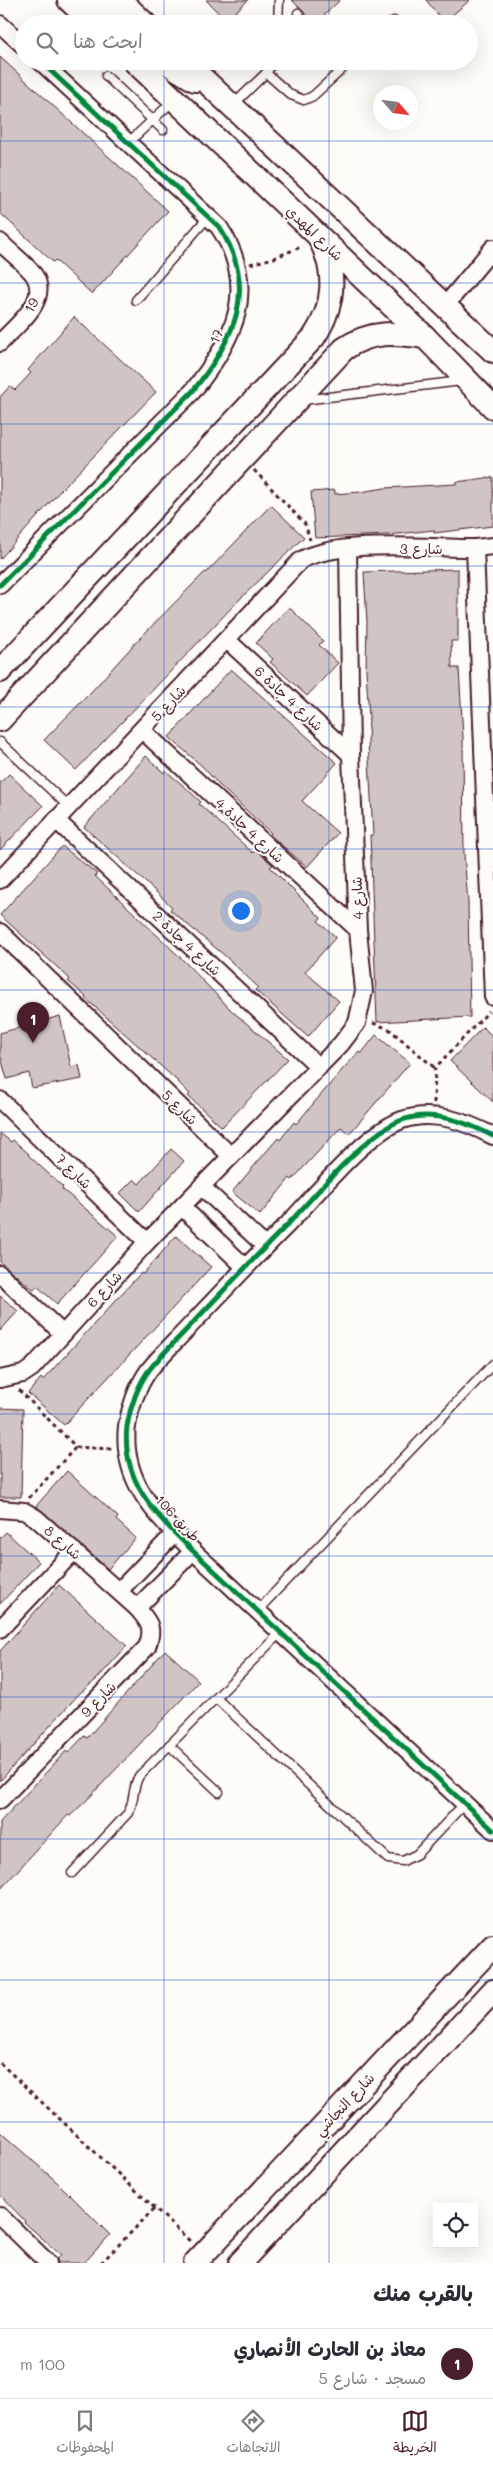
<!DOCTYPE html>
<html lang="ar">
<meta charset="utf-8">
<style>
:root{--surface:#fff;--page:#f2f2f3;--text:#2b2b33;--muted:#7c7c81;--line:#e1e1e2;--accent:#4a1f2b}
body{margin:0;font-family:Mali,"Playpen Sans Arabic",sans-serif;background:var(--page);color:var(--text);direction:rtl}
.controls{position:absolute;right:15px;bottom:15px;display:grid;overflow:hidden;border-radius:0px;box-shadow:0 5px 20px #0002}
.controls button{width:45px;height:45px;display:grid;place-items:center;padding:0;border:0;border-bottom:1px solid var(--line);background:var(--surface);color:var(--text);font:25px sans-serif}
.compass{position:absolute;left:373px;top:85px;width:45px;height:45px;border-radius:50%;background:var(--surface);box-shadow:0 5px 20px #0002;rotate:118deg}
.you{position:absolute;left:240px;top:910px;width:18px;height:18px;margin:-12px;border:4px solid #fff;border-radius:50%;background:#1a73e8;box-shadow:0 0 0 8px #1a73e833}
.badge{display:grid;place-items:center;width:32px;height:32px;border-radius:50%;background:var(--accent);color:#fff;font-size:16px;font-weight:700}
.pin{position:absolute;translate:-50% -41px;filter:drop-shadow(0 1px 2px #0008)}
.pin::after{content:'';position:absolute;top:26px;width:18px;height:15px;background:inherit;clip-path:polygon(0 0,100% 0,50% 100%)}
.list{margin:0;padding:0;list-style:none}
h2{display:flex;justify-content:space-between;align-items:center;height:65px;margin:0;padding:0 20px;font-size:21px}
h2 small{font-size:16px;font-weight:400;color:var(--muted)}
.list li{display:grid;grid-template-columns:32px 1fr auto;gap:15px;align-items:center;box-sizing:border-box;height:70px;padding:0 20px;border-top:1px solid var(--line)}
.list b{display:block;font-size:19px;white-space:nowrap}
.list p{margin:0;font-size:16px;white-space:nowrap;color:var(--muted)}
.list em{font-size:16px;font-style:normal;color:var(--muted)}
.icon{flex:none;width:28px;height:28px;fill:none;stroke:currentColor;stroke-width:2;stroke-linecap:round;stroke-linejoin:round}
.map{position:relative;flex:none;width:493px;height:2263px;overflow:hidden;direction:ltr}
.search{position:absolute;background:var(--surface);box-shadow:0 5px 20px #0002;left:15px;right:15px;top:15px;height:55px;display:flex;align-items:center;gap:12px;box-sizing:border-box;padding:0 18px;border-radius:28px;color:var(--muted);font-size:19px}
.sheet{height:135px;background:var(--surface)}
nav{display:flex;justify-content:space-around;align-items:center;box-sizing:border-box;height:70px;border-top:1px solid var(--line);background:var(--surface);font-size:14px;color:var(--muted)}
nav a{display:grid;justify-items:center;gap:2px}
nav .on{color:var(--accent)}
.map>svg:first-child{display:block}
</style>
<div class="map">
<svg width="493" height="2263" viewBox="0 0 493 2263">
<rect width="100%" height="100%" fill="#fdfcf7"/>
<filter id="ink" filterUnits="userSpaceOnUse"><feTurbulence type="fractalNoise" baseFrequency=".02" numOctaves="2"/><feDisplacementMap in="SourceGraphic" scale="10" xChannelSelector="R" yChannelSelector="G"/><feConvolveMatrix kernelMatrix="1 2 1 2 8 2 1 2 1" color-interpolation-filters="sRGB"/></filter>
<g filter="url(#ink)">
<g fill="#d0c5c4" stroke="#4a1f2b">
<path d="M206 0H248L226 21Z"/>
<path d="M292 0H340L315 24Z"/>
<path d="M426 0H470L444 22Z"/>
<path d="M0 57 168 211 92 294 55 260 53 262 0 213Z"/>
<path d="M74 317 156 392 61 490 0 559V397L10 386 15 390 31 373 28 370Z"/>
<path d="M493 477V526L434 533V530L388 535 315 538 311 492 335 490V494L360 492 385 488 456 484V482Z"/>
<path d="M271 505 304 537 238 601 76 770 44 740 91 692 138 640 205 572 206 573Z"/>
<path d="M458 569V641H451L452 668H459L463 737 464 854 468 902 470 1017 377 1022 370 835H373L368 741 369 717 366 670 367 622 364 572Z"/>
<path d="M289 607 323 641 319 645 338 663 307 696 270 662 273 659 256 643Z"/>
<path d="M231 669 337 763 302 801 338 833 307 867 270 835 271 833 219 785 203 767 169 737Z"/>
<path d="M146 756 164 773 166 771 185 787 201 802 199 804 253 853 256 850 273 865 270 867 321 918 318 921 336 937 305 972 339 1001 308 1037 255 990 258 987 224 955 170 910 172 907 154 890 84 827Z"/>
<path d="M9 774 43 806 0 850V783Z"/>
<path d="M62 846 97 874 95 876 182 959 231 1010 288 1059 222 1127 188 1096 190 1094 173 1077 85 998 86 997 68 981 70 979 0 915Z"/>
<path d="M60 1016 71 1067 79 1065 82 1079 32 1088 29 1073 7 1079 0 1054V1033Z"/>
<path d="M483 1027 493 1037V1102L450 1061Z"/>
<path d="M376 1035 410 1063 349 1134 341 1127 292 1180 290 1178 260 1215 232 1192 278 1138 280 1140 294 1122 296 1124 342 1070 359 1052 361 1054Z"/>
<path d="M0 1133 11 1142 13 1140 29 1154 28 1155 63 1187 62 1189 118 1236 57 1304 37 1286 34 1290 0 1262Z"/>
<path d="M171 1149 184 1161 139 1212 120 1193 134 1179 139 1184Z"/>
<path d="M176 1236 211 1267 64 1425 28 1393 41 1378 43 1380 125 1290 141 1273 143 1274Z"/>
<path d="M0 1296 18 1311 0 1331Z"/>
<path d="M0 1408 23 1409 21 1497H0Z"/>
<path d="M67 1471 118 1517 116 1520 136 1538 108 1569 36 1506Z"/>
<path d="M6 1532 39 1562 0 1604V1538Z"/>
<path d="M59 1585 127 1646 97 1679 79 1694 0 1781V1651Z"/>
<path d="M165 1650 199 1681 87 1800 70 1816 68 1815 0 1890V1822L66 1751 68 1753 84 1736 87 1738Z"/>
<path d="M0 2132 58 2183 110 2235 84 2263H58L57 2259 61 2255 24 2222 25 2221 0 2195Z"/>
</g>
<g fill="none" stroke-linecap="round" stroke-linejoin="round">
<g stroke="#4a1f2b" stroke-width="11">
<g id="lane">
<path d="M298 13 304 24"/>
<path d="M278 24 279 0"/>
<path d="M391 24 394 21"/>
<path d="M266 73 291 95 304 100 313 96 351 61"/>
<path d="M106 76 163 130"/>
<path d="M233 105 266 73 274 61"/>
<path d="M129 142 173 101"/>
<path d="M136 300 209 216"/>
<path d="M303 400 462 381"/>
<path d="M0 742 68 806"/>
<path d="M257 1611 493 1364"/>
<path d="M216 1698 388 1859 403 1861 417 1854 464 1804"/>
<path d="M169 1745 219 1792"/>
<path d="M72 1873 128 1813C135 1801 132 1788 139 1776L281 1632"/>
</g>
</g>
<g stroke="#4a1f2b" stroke-width="20">
<g id="street">
<path d="M0 24 24 46"/>
<path d="M0 242C11 253 25 263 34 275 51 301 15 326 0 343"/>
<path d="M445 306 493 248"/>
<path d="M475 548 493 997"/>
<path d="M0 585 192 392C234 340 260 289 219 227L40 61"/>
<path d="M227 640 351 755"/>
<path d="M142 730 358 930"/>
<path d="M56 820 319 1067"/>
<path d="M0 880 301 560C342 539 426 548 475 548L493 546"/>
<path d="M0 932 231 1156"/>
<path d="M0 1100 147 1242"/>
<path d="M493 1136C466 1122 433 1109 402 1120 364 1134 317 1194 288 1224 254 1258 221 1293 188 1328 175 1342 161 1355 149 1370 138 1385 130 1407 127 1426 121 1482 156 1515 193 1551L493 1830"/>
<path d="M202 1187 265 1246"/>
<path d="M182 1207 245 1267"/>
<path d="M0 1274 63 1334"/>
<path d="M0 1379 23 1374 32 1368 147 1242 341 1044 357 1023 364 991 358 930 351 755 348 548"/>
<path d="M0 1509 24 1511 36 1518 137 1608C150 1623 154 1628 147 1647L0 1800"/>
<path d="M119 1591 175 1533"/>
<path d="M137 1608 193 1551"/>
<path d="M0 1629 74 1551"/>
<path d="M0 2216 48 2263"/>
</g>
</g>
<g stroke="#4a1f2b" stroke-width="26">
<g id="secondary">
<path d="M69 0 94 24"/>
<path d="M120 0 145 24"/>
<path d="M84 14 94 5 100 4 123 24"/>
<path d="M134 61 425 337 493 407"/>
<path d="M164 61 195 80"/>
<path d="M184 61 493 351"/>
<path d="M0 671 314 337C335 305 337 273 320 239"/>
<path d="M0 720 344 349C371 330 395 333 425 337"/>
<path d="M195 2263 493 1946"/>
<path d="M240 2263 493 1991"/>
</g>
</g>
<g stroke="#4a1f2b" stroke-width="3" stroke-dasharray="4 4" stroke-linecap="butt">
<path d="M250 264 274 258 303 246"/>
<path d="M254 470 305 524 310 540"/>
<path d="M373 1023 389 1029 435 1068"/>
<path d="M434 1103 435 1068 489 1011"/>
<path d="M19 1390 76 1447 112 1449"/>
<path d="M29 1498 76 1447"/>
<path d="M0 2063 191 2242"/>
<path d="M101 2263 155 2208"/>
</g>
<use href="#lane" stroke="#fdfcf7" stroke-width="8"/>
<use href="#street" stroke="#fdfcf7" stroke-width="16"/>
<use href="#secondary" stroke="#fdfcf7" stroke-width="22"/>
<g stroke="#fdfcf7" stroke-width="8">
<g id="cycleway">
<path d="M0 585 192 392C234 340 260 289 219 227L40 61"/>
<path d="M493 1136C466 1122 433 1109 402 1120 364 1134 317 1194 288 1224 254 1258 221 1293 188 1328 175 1342 161 1355 149 1370 138 1385 130 1407 127 1426 121 1482 156 1515 193 1551L493 1830"/>
</g>
</g>
<use href="#cycleway" stroke="#00873e" stroke-width="5"/>
</g>
</g>
<path fill="none" stroke="#1d4ed8" stroke-width="1" stroke-opacity="0.55" d="M164 0V24M329 0V24M164 61V2263M329 61V2263M0 141H493M0 283H493M0 424H493M0 566H493M0 707H493M0 849H493M0 990H493M0 1132H493M0 1273H493M0 1414H493M0 1556H493M0 1697H493M0 1839H493M0 1980H493M0 2122H493"/>
<g text-anchor="middle" dominant-baseline="central" stroke-width="4" stroke-linejoin="round" paint-order="stroke">
<g font-size="14" fill="#4a1f2b" stroke="#fdfcf7">
<text transform="translate(315 233) rotate(44)">شارع المهدي</text>
<text transform="translate(31 305) rotate(-60)">19</text>
<text transform="translate(216 336) rotate(-66)">17</text>
<text x="421" y="548">شارع 3</text>
<text transform="translate(289 698) rotate(43)">شارع 4 جادة 6</text>
<text transform="translate(168 703) rotate(-47)">شارع 5</text>
<text transform="translate(250 830) rotate(43)">شارع 4 جادة 4</text>
<text transform="translate(357 898) rotate(-92)">شارع 4</text>
<text transform="translate(187 943) rotate(43)">شارع 4 جادة 2</text>
<text transform="translate(180 1107) rotate(44)">شارع 5</text>
<text transform="translate(74 1171) rotate(44)">شارع 7</text>
<text transform="translate(104 1289) rotate(-47)">شارع 6</text>
<text transform="translate(178 1518) rotate(47)">طريق 106</text>
<text transform="translate(63 1542) rotate(41)">شارع 8</text>
<text transform="translate(98 1699) rotate(-46)">شارع 9</text>
<text transform="translate(344 2104) rotate(-47)">شارع النجاشي</text>
</g>
</g>
</svg>
<div class="controls">
<button><svg class="icon" aria-label="locate" viewBox="0 0 24 24"><circle cx="12" cy="12" r="6"/><path d="M12 2v4M12 18v4M2 12h4M18 12h4"/></svg></button>
</div>
<svg class="compass" viewBox="-18 -18 36 36"><path d="M0-13l5 13h-10z" fill="#e53935"/><path d="M0 13l5-13h-10z" fill="#7c7c81"/></svg>
<div class="you"></div>
<div class="pin badge" style="left:33px;top:1043px">1</div>
<div class="search"><svg class="icon" aria-label="search" viewBox="0 0 24 24"><circle cx="10" cy="10" r="6"/><path d="M15 15l6 6"/></svg>ابحث هنا</div>
</div>
<section class="sheet">
<h2>بالقرب منك<small></small></h2>
<ul class="list">
<li><span class="badge">1</span><div><b>معاذ بن الحارث الأنصاري</b><p>مسجد · شارع 5</p></div><em>100 m</em></li>
</ul>
</section>
<nav>
<a class="on"><svg class="icon" aria-label="map" viewBox="0 0 24 24"><path d="M3 6l6-2 6 2 6-2v14l-6 2-6-2-6 2zM9 4v14M15 6v14"/></svg>الخريطة</a>
<a><svg class="icon" aria-label="directions" viewBox="0 0 24 24"><path d="M12 3l9 9-9 9-9-9zM9 14v-3h6M13 9l2 2-2 2"/></svg>الاتجاهات</a>
<a><svg class="icon" aria-label="saved" viewBox="0 0 24 24"><path d="M7 4h10v16l-5-4-5 4z"/></svg>المحفوظات</a>
</nav>
